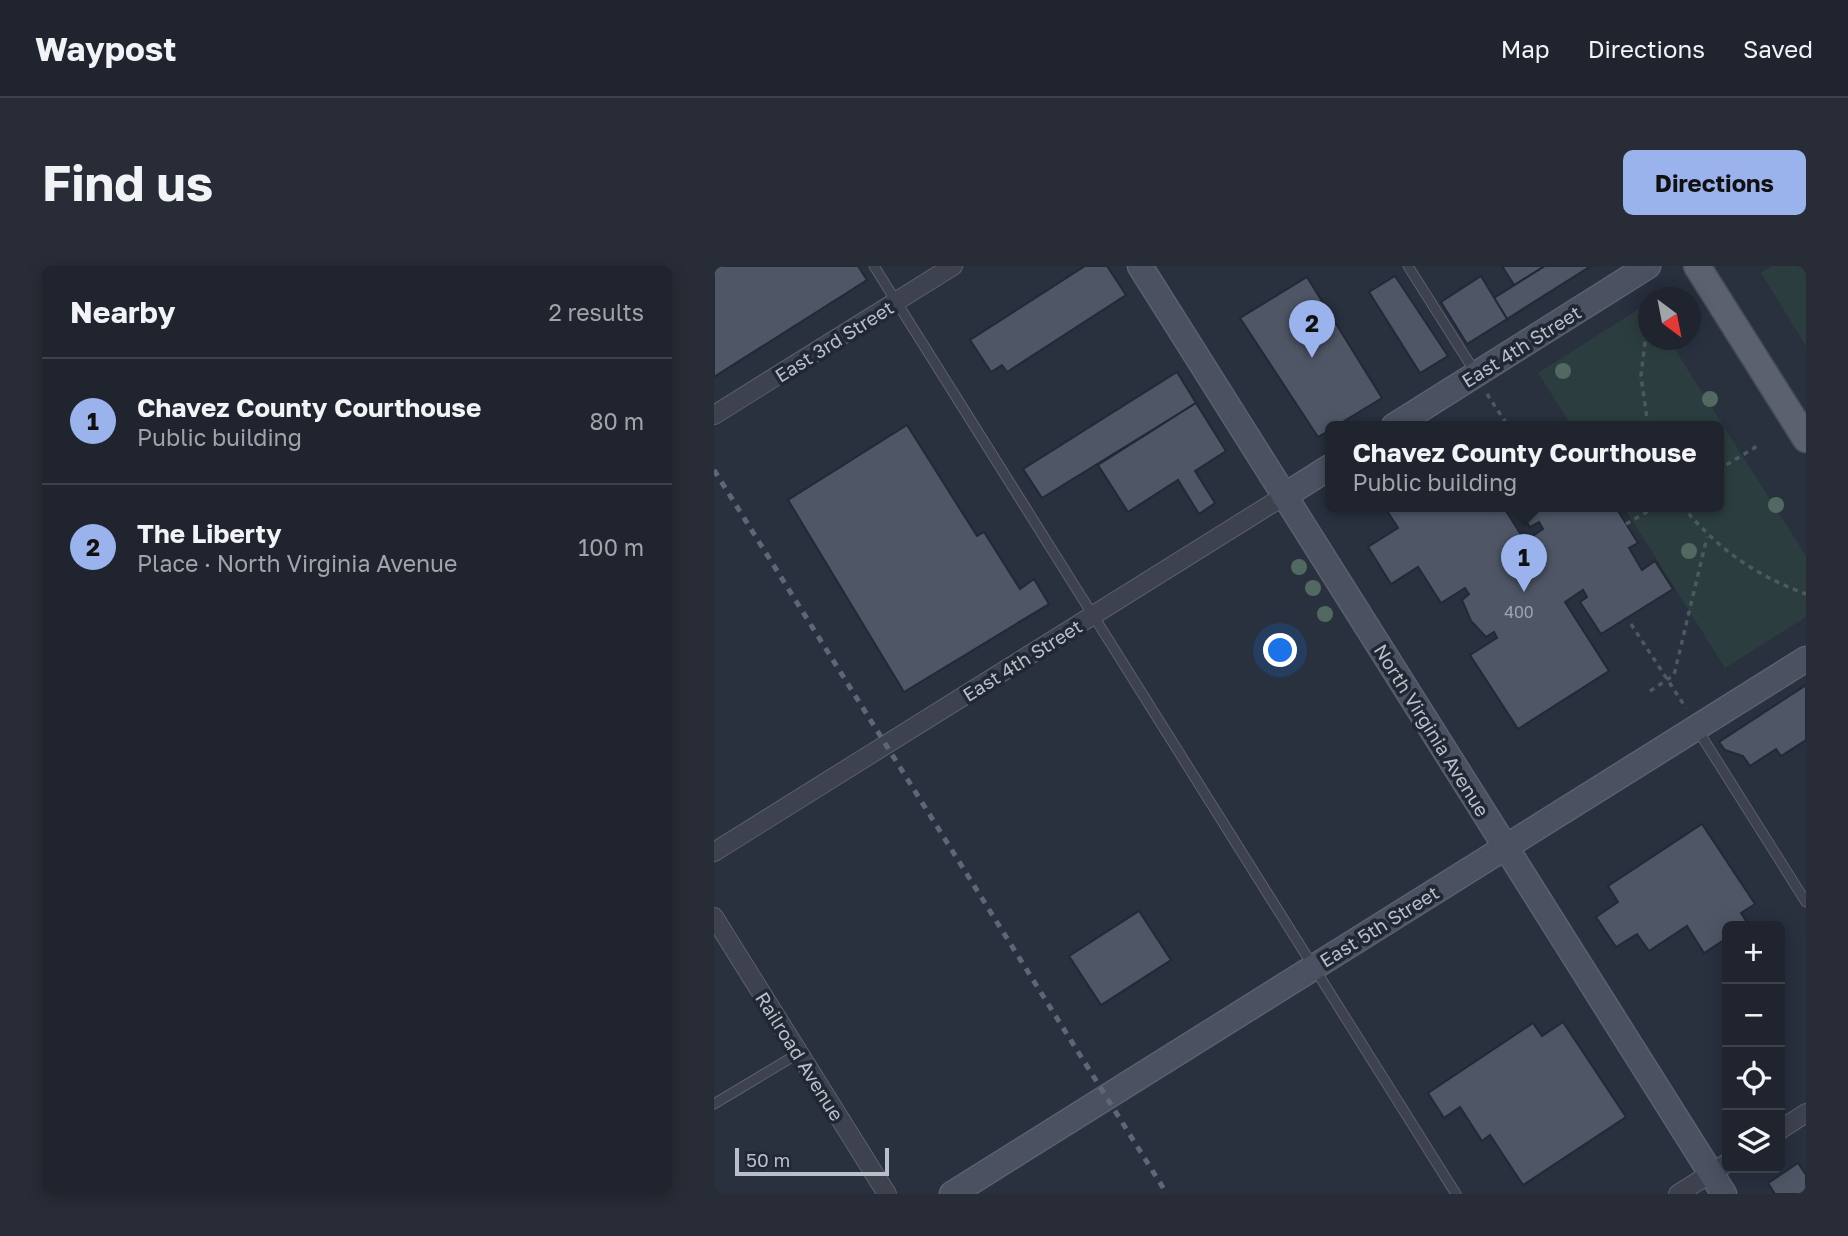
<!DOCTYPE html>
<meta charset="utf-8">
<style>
:root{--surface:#1f242e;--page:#272c36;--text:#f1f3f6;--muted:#a1a4aa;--line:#3c414a;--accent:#9ab3ec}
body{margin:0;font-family:"Golos Text",sans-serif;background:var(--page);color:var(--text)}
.controls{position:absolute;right:21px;bottom:21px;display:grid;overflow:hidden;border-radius:10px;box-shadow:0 4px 18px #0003}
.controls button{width:63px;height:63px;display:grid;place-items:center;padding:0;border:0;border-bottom:2px solid var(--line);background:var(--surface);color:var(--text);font:35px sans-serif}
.compass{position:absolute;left:924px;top:21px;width:63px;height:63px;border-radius:50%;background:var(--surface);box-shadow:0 4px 18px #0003;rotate:148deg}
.scale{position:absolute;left:21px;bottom:18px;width:154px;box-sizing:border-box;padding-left:7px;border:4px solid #b9bec9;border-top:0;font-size:19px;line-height:24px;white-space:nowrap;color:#b9bec9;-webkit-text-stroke:5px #212733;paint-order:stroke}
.you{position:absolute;left:567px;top:385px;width:24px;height:24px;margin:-18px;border:5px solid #fff;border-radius:50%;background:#1a73e8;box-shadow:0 0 0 10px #1a73e833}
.badge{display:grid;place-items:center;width:46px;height:46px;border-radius:50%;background:var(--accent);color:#111;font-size:23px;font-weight:700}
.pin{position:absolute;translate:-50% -58px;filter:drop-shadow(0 2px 4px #0008)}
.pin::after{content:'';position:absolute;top:37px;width:24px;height:21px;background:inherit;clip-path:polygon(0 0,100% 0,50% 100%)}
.popup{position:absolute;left:611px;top:155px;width:399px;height:91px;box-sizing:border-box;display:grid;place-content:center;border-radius:10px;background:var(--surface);filter:drop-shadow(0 2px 5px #0005);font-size:23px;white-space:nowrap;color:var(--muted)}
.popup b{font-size:26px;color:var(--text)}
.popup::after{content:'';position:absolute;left:50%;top:100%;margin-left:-14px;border:14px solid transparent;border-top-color:var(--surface)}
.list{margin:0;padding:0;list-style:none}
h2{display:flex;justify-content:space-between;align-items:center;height:91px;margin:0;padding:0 28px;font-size:30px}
h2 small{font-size:23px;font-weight:400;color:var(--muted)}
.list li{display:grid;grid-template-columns:46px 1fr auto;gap:21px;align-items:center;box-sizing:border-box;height:126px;padding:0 28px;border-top:2px solid var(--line)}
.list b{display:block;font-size:26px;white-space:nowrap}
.list p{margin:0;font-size:23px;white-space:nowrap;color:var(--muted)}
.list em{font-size:23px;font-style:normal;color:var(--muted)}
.icon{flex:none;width:38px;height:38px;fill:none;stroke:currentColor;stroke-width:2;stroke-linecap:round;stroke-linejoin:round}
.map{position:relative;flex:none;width:1092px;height:928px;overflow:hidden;border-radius:10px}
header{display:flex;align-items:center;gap:42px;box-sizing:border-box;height:98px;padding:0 35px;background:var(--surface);border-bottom:2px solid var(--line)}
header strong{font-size:33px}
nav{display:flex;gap:38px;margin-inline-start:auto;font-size:24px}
.intro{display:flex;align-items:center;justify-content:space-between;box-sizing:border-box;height:168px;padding:0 42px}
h1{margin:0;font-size:49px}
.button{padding:18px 32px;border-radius:10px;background:var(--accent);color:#111;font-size:24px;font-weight:700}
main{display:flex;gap:42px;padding:0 42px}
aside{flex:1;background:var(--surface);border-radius:10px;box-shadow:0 4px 18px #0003}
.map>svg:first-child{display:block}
</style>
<header>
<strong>Waypost</strong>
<nav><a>Map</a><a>Directions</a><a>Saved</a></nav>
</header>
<div class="intro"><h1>Find us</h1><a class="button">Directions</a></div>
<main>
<aside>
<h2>Nearby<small>2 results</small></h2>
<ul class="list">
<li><span class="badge">1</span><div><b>Chavez County Courthouse</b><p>Public building</p></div><em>80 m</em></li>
<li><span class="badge">2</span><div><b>The Liberty</b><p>Place · North Virginia Avenue</p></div><em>100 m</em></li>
</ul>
</aside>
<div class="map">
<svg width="1092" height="928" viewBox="0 0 1092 928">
<rect width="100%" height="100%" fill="#29303e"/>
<g fill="#2c3d40">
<path d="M1057 0H1092V80L1047 7Z"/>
<path d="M933 38 934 74H955L1092 290V351L1011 402 909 240H1004V160H858L824 107Z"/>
</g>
<g fill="#4f5766" stroke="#232935" stroke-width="2">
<path d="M0 0H144L153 14 0 111Z"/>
<path d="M371 0H393L412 29 293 106 288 99 277 106 256 74Z"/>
<path d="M788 0H831L800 19Z"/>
<path d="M831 0H877L793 53 780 32Z"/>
<path d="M681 10 734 90 706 107 655 26Z"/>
<path d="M767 10 793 53 753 78 727 36Z"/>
<path d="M593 11 668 132 622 160H616V164L604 171 526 52Z"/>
<path d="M463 106 482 137 328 232 309 203Z"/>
<path d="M482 137 512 185 481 205 501 237 485 248 464 214 414 246 384 199Z"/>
<path d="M193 159 263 270 270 266 306 323 320 313 335 338 190 426 74 234Z"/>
<path d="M670 240H774L778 245 789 240 811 275 829 263 825 256 816 261 802 240H888L890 243 901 240 924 277 915 282 928 304 941 295 959 323 887 368 866 336 873 331 869 324 851 336 895 405 804 463 756 389 783 372 780 366 772 371 757 355 748 334 755 328 751 322 727 337 704 301 677 318 654 281 684 262Z"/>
<path d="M1092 419V474L1067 490 1062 483 1036 500 1029 490 1011 484 1005 476Z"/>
<path d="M988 558 1041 638 1027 647 1034 658 1013 660V672L990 687 973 660 935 685 923 668 902 681 882 651 904 636 894 620Z"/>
<path d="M425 645 457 694 387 739 355 690Z"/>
<path d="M849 756 912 851 809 919 776 869 768 875 746 841 730 852 714 827 819 757 828 770Z"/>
<path d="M1084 897 1092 909V928H1061L1054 917Z"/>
</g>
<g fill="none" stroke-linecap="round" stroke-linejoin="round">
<g stroke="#5a606c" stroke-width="11">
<g id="lane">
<path d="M160 0 742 928"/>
<path d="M694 0 761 106"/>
<path d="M983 463 1092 636"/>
<path d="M0 838 85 787"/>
</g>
</g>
<g stroke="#5a606c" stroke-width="20">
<g id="street">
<path d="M0 149 239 0"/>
<path d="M0 586 570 230"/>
<path d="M0 651 173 928"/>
<path d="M1066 864 1092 847"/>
<path d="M964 928 1013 897"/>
</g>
</g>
<g stroke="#5a606c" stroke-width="27">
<g id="secondary">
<path d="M426 0 1010 928"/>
<path d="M680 160 934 0"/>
<path d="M570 230 616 201"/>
<path d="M238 928 1092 393"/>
</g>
</g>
<g stroke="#464b57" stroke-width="29">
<path id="primary" d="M983 0 1092 173"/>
</g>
<g stroke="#4b5a5e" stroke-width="3.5" stroke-dasharray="5 5" stroke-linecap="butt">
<path d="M941 32 944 23"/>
<path d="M773 128 794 160"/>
<path d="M876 160H891"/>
<path d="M934 160 927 110 934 51"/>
<path d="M1004 204 1045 179"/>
<path d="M968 240C1003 282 1040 309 1092 328"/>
<path d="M912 258 943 240"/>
<path d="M917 358 972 442"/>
<path d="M936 425 960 409 993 271"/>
</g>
<use href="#lane" stroke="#3d424e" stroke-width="9"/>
<use href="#street" stroke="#3d424e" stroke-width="18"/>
<use href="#secondary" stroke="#4b5161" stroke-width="24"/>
<use href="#primary" stroke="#5b616e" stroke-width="26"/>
<path stroke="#5f6675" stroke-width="5" stroke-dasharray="7 7" stroke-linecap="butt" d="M0 204 453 928"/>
</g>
<g fill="#526961">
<circle cx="849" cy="105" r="8"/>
<circle cx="996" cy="133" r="8"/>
<circle cx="1062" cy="239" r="8"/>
<circle cx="975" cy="285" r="8"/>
<circle cx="585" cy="301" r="8"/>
<circle cx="599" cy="322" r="8"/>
<circle cx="611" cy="348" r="8"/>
</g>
<g text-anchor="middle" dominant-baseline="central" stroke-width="7" stroke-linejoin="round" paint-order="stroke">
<g font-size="16" fill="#9ea4b0">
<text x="805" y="346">400</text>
</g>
<g font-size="19" fill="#b9bec9" stroke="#212733">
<text transform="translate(120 75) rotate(-32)">East 3rd Street</text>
<text transform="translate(807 80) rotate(-32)">East 4th Street</text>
<text transform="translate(308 394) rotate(-32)">East 4th Street</text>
<text transform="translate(718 464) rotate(58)">North Virginia Avenue</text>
<text transform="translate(665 660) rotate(-32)">East 5th Street</text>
<text transform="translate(86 790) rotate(58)">Railroad Avenue</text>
</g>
</g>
</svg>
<div class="controls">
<button>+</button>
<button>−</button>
<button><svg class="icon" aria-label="locate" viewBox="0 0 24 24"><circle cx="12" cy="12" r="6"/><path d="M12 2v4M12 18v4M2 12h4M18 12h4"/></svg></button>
<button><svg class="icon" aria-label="layers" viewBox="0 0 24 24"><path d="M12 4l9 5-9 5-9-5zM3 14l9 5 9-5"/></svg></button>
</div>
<svg class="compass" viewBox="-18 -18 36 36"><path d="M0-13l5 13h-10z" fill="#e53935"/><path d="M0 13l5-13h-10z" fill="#a1a4aa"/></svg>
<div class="scale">50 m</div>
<div class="you"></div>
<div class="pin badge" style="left:810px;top:326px">1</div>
<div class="popup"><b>Chavez County Courthouse</b>Public building</div>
<div class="pin badge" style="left:598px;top:92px">2</div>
</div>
</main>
